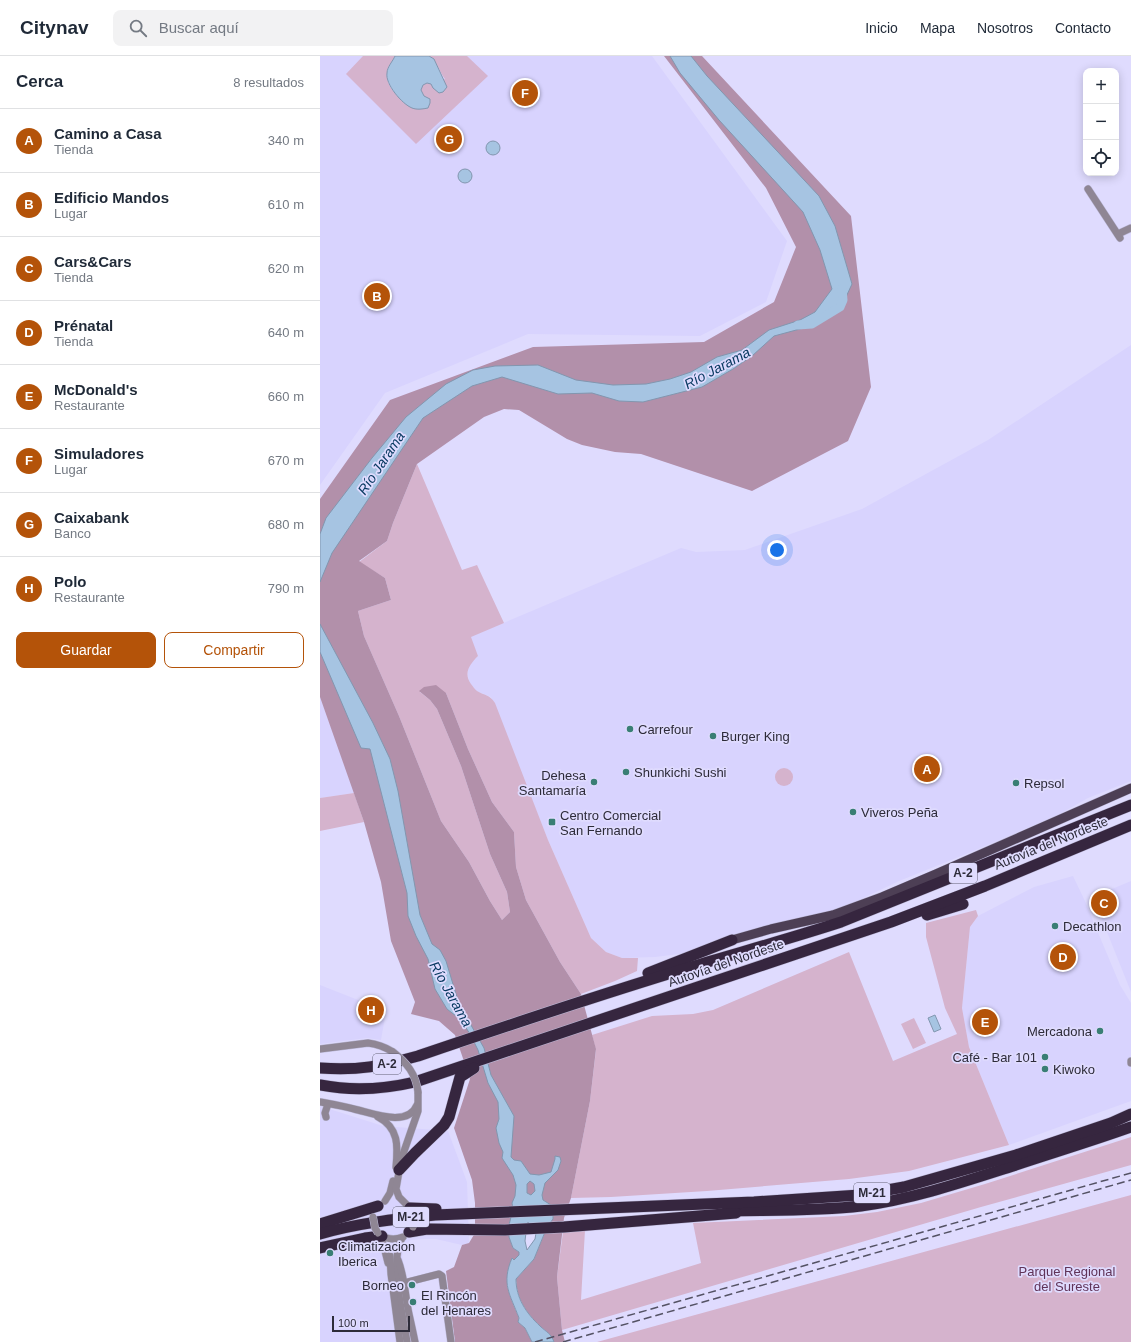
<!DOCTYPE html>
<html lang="es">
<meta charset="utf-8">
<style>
:root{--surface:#fff;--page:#f2f2f3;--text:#1f2937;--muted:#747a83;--line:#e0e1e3;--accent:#b45309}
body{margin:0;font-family:Helvetica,sans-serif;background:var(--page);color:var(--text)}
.controls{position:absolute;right:12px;top:12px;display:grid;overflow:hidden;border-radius:8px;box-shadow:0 2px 10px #0003}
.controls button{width:36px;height:36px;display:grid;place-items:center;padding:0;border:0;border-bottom:1px solid var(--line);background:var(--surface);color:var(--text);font:20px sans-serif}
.scale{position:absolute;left:12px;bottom:10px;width:78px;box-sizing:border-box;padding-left:4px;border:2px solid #2d2b39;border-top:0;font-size:11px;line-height:14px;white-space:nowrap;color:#2d2b39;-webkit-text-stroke:3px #dfdbfe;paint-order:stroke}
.you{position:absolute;left:457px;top:494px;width:14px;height:14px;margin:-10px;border:3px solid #fff;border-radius:50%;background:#1a73e8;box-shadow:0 0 0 6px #1a73e833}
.badge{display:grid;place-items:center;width:26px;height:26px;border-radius:50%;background:var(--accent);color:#fff;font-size:13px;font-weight:700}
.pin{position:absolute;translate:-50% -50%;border:2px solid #fff;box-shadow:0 1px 4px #0006}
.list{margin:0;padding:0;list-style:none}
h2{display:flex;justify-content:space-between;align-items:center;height:52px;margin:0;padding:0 16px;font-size:17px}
h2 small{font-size:13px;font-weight:400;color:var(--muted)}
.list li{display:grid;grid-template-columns:26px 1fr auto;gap:12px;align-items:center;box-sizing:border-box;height:64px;padding:0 16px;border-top:1px solid var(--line)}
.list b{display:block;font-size:15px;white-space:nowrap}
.list p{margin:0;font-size:13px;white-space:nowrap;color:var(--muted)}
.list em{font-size:13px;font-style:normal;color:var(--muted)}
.actions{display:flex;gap:8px;padding:12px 16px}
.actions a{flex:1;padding:9px 0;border:1px solid var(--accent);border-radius:8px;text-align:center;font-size:14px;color:var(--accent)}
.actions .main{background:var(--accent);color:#fff}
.icon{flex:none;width:22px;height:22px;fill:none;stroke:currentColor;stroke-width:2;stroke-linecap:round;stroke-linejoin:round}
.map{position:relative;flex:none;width:811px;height:1286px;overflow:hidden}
header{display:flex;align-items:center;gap:24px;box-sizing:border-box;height:56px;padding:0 20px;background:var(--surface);border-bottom:1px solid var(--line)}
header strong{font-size:19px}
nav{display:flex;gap:22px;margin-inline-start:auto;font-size:14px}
.search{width:280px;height:36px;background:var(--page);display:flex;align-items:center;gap:10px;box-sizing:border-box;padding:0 14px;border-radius:8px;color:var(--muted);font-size:15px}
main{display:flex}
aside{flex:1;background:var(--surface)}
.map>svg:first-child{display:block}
</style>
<header>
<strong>Citynav</strong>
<div class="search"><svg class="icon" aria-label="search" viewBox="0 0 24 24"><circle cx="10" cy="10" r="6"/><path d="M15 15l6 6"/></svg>Buscar aquí</div>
<nav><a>Inicio</a><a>Mapa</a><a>Nosotros</a><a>Contacto</a></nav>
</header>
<main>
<aside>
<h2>Cerca<small>8 resultados</small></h2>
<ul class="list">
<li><span class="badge">A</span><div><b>Camino a Casa</b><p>Tienda</p></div><em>340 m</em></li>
<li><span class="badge">B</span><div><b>Edificio Mandos</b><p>Lugar</p></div><em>610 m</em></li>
<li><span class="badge">C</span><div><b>Cars&amp;Cars</b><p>Tienda</p></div><em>620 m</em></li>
<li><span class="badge">D</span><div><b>Prénatal</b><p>Tienda</p></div><em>640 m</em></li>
<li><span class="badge">E</span><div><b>McDonald's</b><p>Restaurante</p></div><em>660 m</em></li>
<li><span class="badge">F</span><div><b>Simuladores</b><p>Lugar</p></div><em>670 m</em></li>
<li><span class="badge">G</span><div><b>Caixabank</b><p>Banco</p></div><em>680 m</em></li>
<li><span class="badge">H</span><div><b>Polo</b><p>Restaurante</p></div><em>790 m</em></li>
</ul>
<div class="actions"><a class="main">Guardar</a><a>Compartir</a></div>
</aside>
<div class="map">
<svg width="811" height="1286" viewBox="0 0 811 1286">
<rect width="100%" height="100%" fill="#dfdbfe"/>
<g fill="#d8d3fe">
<path d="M0 0H332L467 185 446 246 380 280 208 278 65 337 0 429Z"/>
<path d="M811 289V725L768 742 738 759 651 796 579 825 516 855 454 876 399 893 335 901 302 902 286 896 271 882 228 784 171 641 156 635 149 626 148 620V613L150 608 158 600 150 581 361 492 376 496 425 494 542 453 668 384Z"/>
<path d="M0 641 11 671 34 737 0 742Z"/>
<path d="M753 820 764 843 800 929 811 947V1045L689 1089 649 991 642 952 650 871 658 860 714 831Z"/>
<path d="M811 825V936L773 841Z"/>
<path d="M0 929 66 955 61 984 47 982 0 988Z"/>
<path d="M0 1050 63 1070 128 1075 147 1126 149 1187 142 1189 116 1183H105L91 1184 84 1190 82 1200 96 1286H0Z"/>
</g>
<g fill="#d5b3cd">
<path d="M43 0H75C73 5 67 11 67 17 65 31 82 45 92 52L104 40 101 34 103 29 107 27 111 28 125 23C119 15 117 5 109 0H147L168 20 96 88 26 18Z"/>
<path d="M97 408 142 514 157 509 184 567 151 581 158 600C150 608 143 617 151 628 153 630 154 633 157 635 165 640 169 638 175 647L228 784 271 882 286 896 302 902H318L317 915 295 925 261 938 240 906 206 844 196 811 194 776 172 746 148 693 126 637 100 636 110 644 117 653 141 710 170 798 187 836 190 856 182 864 170 845 149 806 121 765 79 660 44 580 38 555 71 544 65 522 39 506 67 485 73 467Z"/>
<circle cx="464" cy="721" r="9"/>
<path d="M34 737 44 766 0 775V742Z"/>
<path d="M656 854 658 860 650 871 642 952 649 991 689 1089 589 1115 529 1123 387 1135 291 1141 251 1142 270 1045 276 994 272 979 332 960 373 958 393 954 529 896 573 1005 637 978 625 952 606 881V867Z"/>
<path d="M594 962 606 987 593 993 581 968Z"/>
<path d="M811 1081V1109L661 1151 242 1274 237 1221 243 1176 265 1174 261 1244 381 1207 373 1167 524 1160 557 1156 601 1147 665 1128Z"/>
<path d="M811 1139V1286H277Z"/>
</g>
<path fill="#b290aa" d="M344 0H382L531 160 551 331 528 385 432 435 321 398 295 396 262 389 247 383 199 354 184 353 164 361 97 408 73 467 67 485 39 505 65 522 71 544 38 555 44 580 79 660 121 765 149 806 170 845 182 864 190 856 187 836 170 798 141 710 117 653 110 644 99 635 104 631 116 629 126 637 148 693 172 746 194 776 196 811 206 844 240 906 261 938 276 993 270 1045 251 1142 244 1162 237 1221 242 1274 245 1286H234C231 1277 226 1276 220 1270 206 1257 196 1242 196 1223L214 1203 227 1171 208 1163 189 1181 193 1192 199 1196V1199L194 1204 192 1203C181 1228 190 1238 199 1262L198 1266 205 1272 212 1286H135L126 1215 134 1211 142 1189 149 1187 155 1177V1147L152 1124 134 1072 150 1023 135 979 119 965 91 958 95 946 71 885 61 826 44 766 0 641V443L70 344 213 291 384 286 454 246 476 191 446 132Z"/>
<g fill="#a6c4e2" stroke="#8296af" fill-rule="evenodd">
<path d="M75 0H109L114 3 127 31 123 36 119 37 113 32 111 28 107 27 103 29 101 34 104 40 110 43V47L108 52C103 53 97 54 92 52 82 48 65 28 67 17 67 11 73 5 75 0Z"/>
<path d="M350 0H371L387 20 499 140 515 170 532 228 526 241 503 261 480 273 454 280 432 300 413 313 382 331 323 346 299 345 272 337 238 338 182 321 152 330 103 362 12 497 0 526V478L6 462 52 402 86 361 126 328 153 314 175 310 218 309 256 324 293 329 326 328 350 323 371 316 397 301 422 294 449 274 480 264 495 256 512 233 500 194 483 156 399 64 360 17Z"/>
<circle cx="173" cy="92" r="7"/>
<circle cx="145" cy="120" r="7"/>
<path d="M0 568 53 667 70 703 78 735 100 859 112 888 120 894 126 905 139 948 164 992 171 1019 194 1060 191 1101 194 1104 201 1105 210 1118 219 1119 231 1116 235 1103V1100L240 1101 241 1105 238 1114 225 1127 222 1139 223 1144 231 1149 233 1154V1163L227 1171 214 1203 196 1223C196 1242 206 1257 220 1270 226 1276 231 1277 234 1286H212L205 1272 198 1266 199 1262C190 1238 181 1228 192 1202L194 1204 199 1199V1196L193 1192 189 1181V1169L193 1153 192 1147 195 1140 196 1129 193 1119 182 1102 183 1096 179 1087 176 1072 179 1063 178 1046 168 1027 158 994 150 978 141 964 127 953 115 933 108 903 96 880 88 860 87 837 50 693 41 692 0 596ZM210 1125 214 1128 215 1135 211 1139 207 1137V1128ZM208 1166 216 1177 215 1183 207 1194 205 1185 207 1168Z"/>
<path d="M615 959 621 973 614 976 608 962Z"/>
</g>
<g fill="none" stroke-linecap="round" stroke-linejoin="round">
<path stroke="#a6c4e2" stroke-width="9" d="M478 269 492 268 520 251 523 244 522 233"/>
<g stroke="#bbb8d7" stroke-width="8">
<g id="minor">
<path d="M768 133 800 182"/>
<path d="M798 178 811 172"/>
<path d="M0 993 48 987C57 988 65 991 73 996"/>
<path d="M811 1005V1007"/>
<path d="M0 1046C11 1048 23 1050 34 1053 52 1057 88 1072 97 1049"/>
<path d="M6 1061 5 1057 8 1048"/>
<path d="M58 1061C79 1072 78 1090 76 1111"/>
<path d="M65 1145 70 1137 73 1125"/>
<path d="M92 1154 79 1141 76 1133 81 1104 98 1055V1036"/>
<path d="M59 1178C67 1184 75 1184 83 1181"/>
<path d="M53 1182 63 1187 68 1207"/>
<path d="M82 1182C69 1204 83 1260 87 1286"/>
<path d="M70 1200 71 1218 80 1286"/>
<path d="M78 1204C85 1222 85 1240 89 1258 91 1267 93 1276 95 1286"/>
<path d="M84 1227 119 1218 122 1220 131 1286"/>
</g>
</g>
<g stroke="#bbb8d7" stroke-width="10">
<path id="major" d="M412 884 451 873 513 859 562 841 616 818 811 732"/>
</g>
<g stroke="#bbb8d7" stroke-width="12">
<g id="highway">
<path d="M607 859 643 848"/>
<path d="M328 917 412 884"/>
<path d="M0 1012C38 1015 62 1010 98 1000 189 969 279 939 371 911 421 896 472 882 521 866L811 749"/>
<path d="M0 1029C31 1035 65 1033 95 1026L571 866 665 830 811 769"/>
<path d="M79 1114 95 1097 124 1069 129 1061 140 1021 154 1012"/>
<path d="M90 1152 116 1153"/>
<path d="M407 1155C452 1154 497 1155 541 1150 593 1143 643 1126 693 1110 732 1097 772 1085 811 1071"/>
<path d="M0 1168 58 1150"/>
<path d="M89 1176 107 1173 185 1174 244 1171 416 1157"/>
<path d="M0 1178C38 1167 76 1163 115 1159L434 1146 540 1139 584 1131 696 1099 791 1067 811 1058"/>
<path d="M0 1192 45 1182 62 1180"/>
</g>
</g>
<use href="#minor" stroke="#8f8694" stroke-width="7"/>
<use href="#major" stroke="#4d3f55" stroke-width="9"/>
<use href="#highway" stroke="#36263f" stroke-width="11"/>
<g stroke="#545264" stroke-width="1.5" stroke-dasharray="8 4" stroke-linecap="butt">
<path d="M215 1286 811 1117"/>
<path d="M243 1286 811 1124"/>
</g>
<g stroke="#bbb8d7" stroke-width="8" stroke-linecap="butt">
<g id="minor-bridge">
<path d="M73 996C87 1007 96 1018 98 1036"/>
<path d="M53 1161 55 1172 58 1177"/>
<path d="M93 1171 94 1163 93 1156"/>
</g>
</g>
<use href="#minor-bridge" stroke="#8f8694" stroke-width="7"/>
</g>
<g fill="#397e74" stroke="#dfdbfe" stroke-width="1.5">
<circle cx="310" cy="673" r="4"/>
<circle cx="393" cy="680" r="4"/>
<circle cx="306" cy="716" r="4"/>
<circle cx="274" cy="726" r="4"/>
<circle cx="696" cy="727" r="4"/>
<circle cx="533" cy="756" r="4"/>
<rect x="228" y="762" width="8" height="8" rx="2"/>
<circle cx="735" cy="870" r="4"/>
<circle cx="780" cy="975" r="4"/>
<circle cx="725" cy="1001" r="4"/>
<circle cx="725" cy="1013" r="4"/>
<circle cx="10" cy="1197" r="4"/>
<circle cx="92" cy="1229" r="4"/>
<circle cx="93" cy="1246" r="4"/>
</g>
<g text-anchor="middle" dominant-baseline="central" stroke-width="3.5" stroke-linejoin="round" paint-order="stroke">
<g fill="#dfdbfe" stroke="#626074" stroke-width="1">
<rect x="629" y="807" width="28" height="20" rx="3"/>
<rect x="53" y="998" width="28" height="20" rx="3"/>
<rect x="534" y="1127" width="36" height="20" rx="3"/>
<rect x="73" y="1151" width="36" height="20" rx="3"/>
</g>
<g font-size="12" font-weight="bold" fill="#2d2b39">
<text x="643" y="817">A-2</text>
<text x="67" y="1008">A-2</text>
<text x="552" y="1137">M-21</text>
<text x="91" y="1161">M-21</text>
</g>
<g font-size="13" fill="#2d2b39" stroke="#dfdbfe" text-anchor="start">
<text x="318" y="673">Carrefour</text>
<text x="401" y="680">Burger King</text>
<text x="314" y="716">Shunkichi Sushi</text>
<text x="266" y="719" text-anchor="end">Dehesa<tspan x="266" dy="15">Santamaría</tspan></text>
<text x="704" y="727">Repsol</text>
<text x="541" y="756">Viveros Peña</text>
<text x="240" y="759">Centro Comercial<tspan x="240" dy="15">San Fernando</tspan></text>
<text x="743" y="870">Decathlon</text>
<text x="772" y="975" text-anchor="end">Mercadona</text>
<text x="717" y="1001" text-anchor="end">Café - Bar 101</text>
<text x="733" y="1013">Kiwoko</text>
<text x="18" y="1190">Climatizacion<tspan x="18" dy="15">Iberica</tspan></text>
<text x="84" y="1229" text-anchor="end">Borneo</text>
<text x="101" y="1239">El Rincón<tspan x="101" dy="15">del Henares</tspan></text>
</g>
<g font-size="13" fill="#2d2b39" stroke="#dfdbfe">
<text transform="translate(731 787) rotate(-22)">Autovía del Nordeste</text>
<text transform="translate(406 907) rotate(-19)">Autovía del Nordeste</text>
</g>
<g font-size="13" fill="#603358" stroke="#dfdbfe">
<text x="747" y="1215">Parque Regional<tspan x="747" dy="15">del Sureste</tspan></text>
</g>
<g font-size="14" font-style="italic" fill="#093a61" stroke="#dfdbfe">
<text transform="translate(397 312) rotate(-28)">Río Jarama</text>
<text transform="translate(61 407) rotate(-56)">Río Jarama</text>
<text transform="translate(131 938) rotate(61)">Río Jarama</text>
</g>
</g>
</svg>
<div class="controls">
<button>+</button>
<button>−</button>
<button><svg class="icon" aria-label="locate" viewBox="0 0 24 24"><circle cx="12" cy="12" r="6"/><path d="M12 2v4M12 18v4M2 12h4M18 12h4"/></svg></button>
</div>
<div class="scale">100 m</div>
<div class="you"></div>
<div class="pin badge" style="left:607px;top:713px">A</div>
<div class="pin badge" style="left:57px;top:240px">B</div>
<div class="pin badge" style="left:784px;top:847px">C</div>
<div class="pin badge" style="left:743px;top:901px">D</div>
<div class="pin badge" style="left:665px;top:966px">E</div>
<div class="pin badge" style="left:205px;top:37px">F</div>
<div class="pin badge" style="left:129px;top:83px">G</div>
<div class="pin badge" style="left:51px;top:954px">H</div>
</div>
</main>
